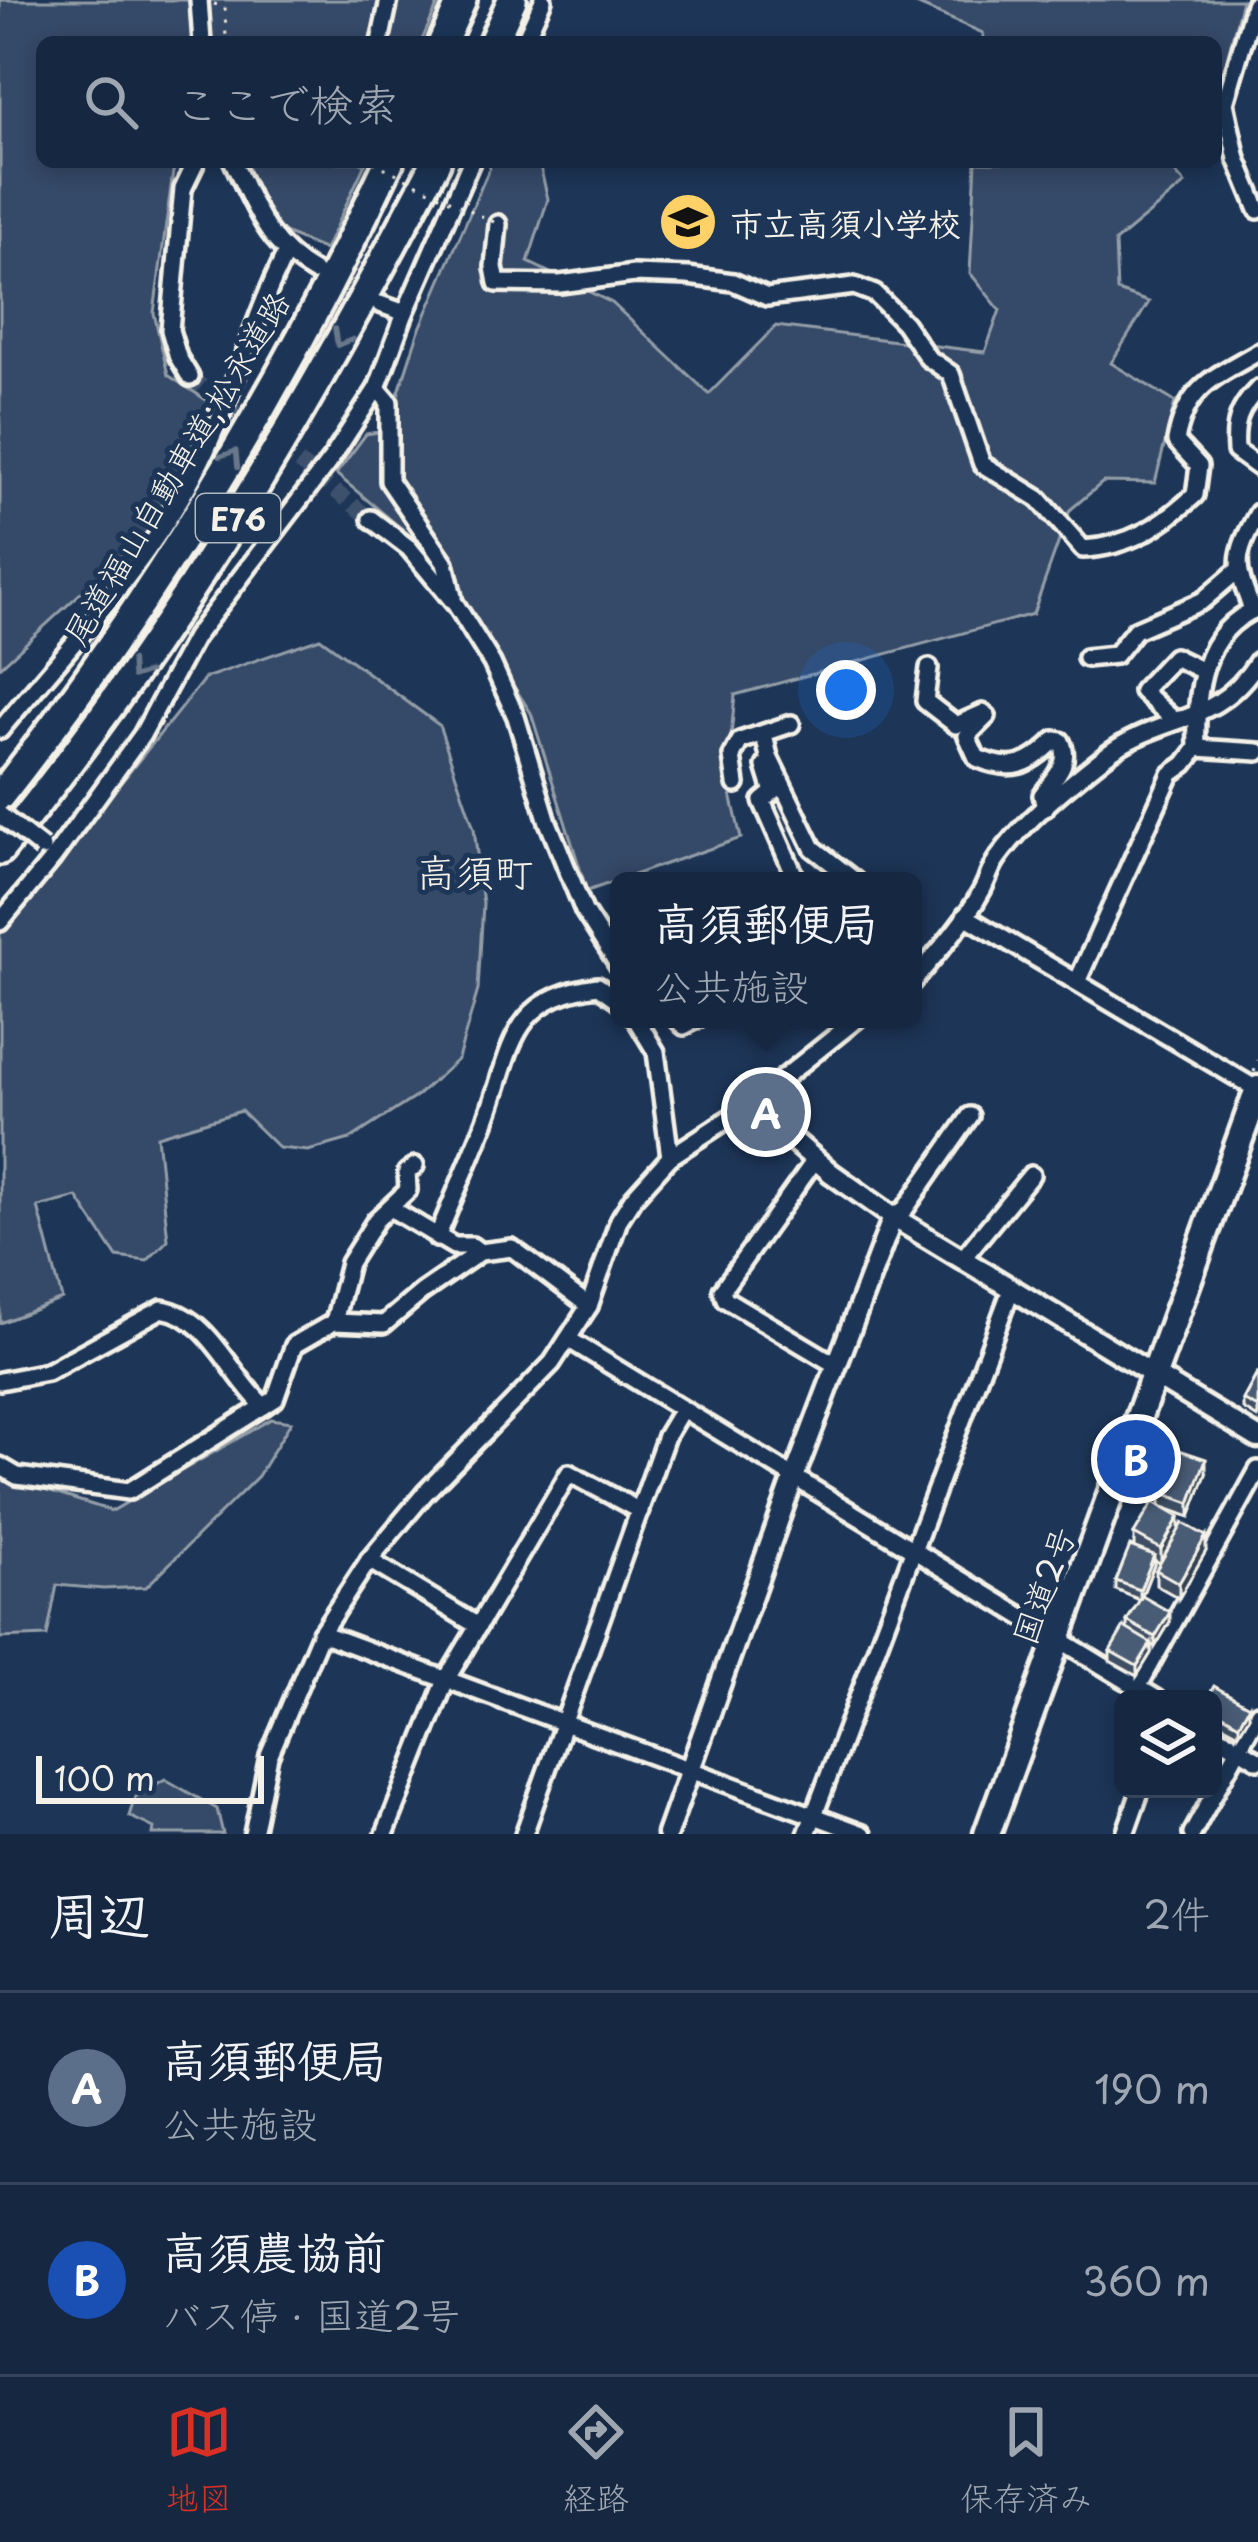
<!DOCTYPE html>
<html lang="ja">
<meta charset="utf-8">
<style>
:root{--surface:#162841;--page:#1f3048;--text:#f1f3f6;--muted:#9ea6b1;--line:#35445a;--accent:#d93025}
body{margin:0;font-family:"Playpen Sans","Klee One",sans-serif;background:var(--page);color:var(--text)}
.controls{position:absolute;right:36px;bottom:36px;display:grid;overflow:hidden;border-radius:18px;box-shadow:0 6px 18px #0003}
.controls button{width:108px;height:108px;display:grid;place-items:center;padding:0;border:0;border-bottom:3px solid var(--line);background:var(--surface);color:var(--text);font:60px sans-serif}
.scale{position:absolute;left:36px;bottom:30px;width:228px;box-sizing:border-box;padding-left:12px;border:6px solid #f4f1e8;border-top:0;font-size:33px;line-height:42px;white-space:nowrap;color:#f4f1e8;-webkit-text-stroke:9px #1d3557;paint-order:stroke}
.you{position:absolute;left:846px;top:690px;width:42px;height:42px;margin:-30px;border:9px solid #fff;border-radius:50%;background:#1a73e8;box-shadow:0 0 0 18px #1a73e833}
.badge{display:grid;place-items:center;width:78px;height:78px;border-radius:50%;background:var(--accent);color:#fff;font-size:39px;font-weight:700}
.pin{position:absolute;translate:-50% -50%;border:6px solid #fff;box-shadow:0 3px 12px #0006}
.popup{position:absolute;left:610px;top:872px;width:312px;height:156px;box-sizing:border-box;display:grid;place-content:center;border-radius:18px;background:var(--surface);filter:drop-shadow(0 3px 9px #0005);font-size:39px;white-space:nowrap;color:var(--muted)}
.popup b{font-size:45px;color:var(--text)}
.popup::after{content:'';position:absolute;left:50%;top:100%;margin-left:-24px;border:24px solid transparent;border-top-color:var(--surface)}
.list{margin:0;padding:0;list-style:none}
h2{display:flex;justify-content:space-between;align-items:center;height:156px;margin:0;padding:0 48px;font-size:51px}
h2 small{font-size:39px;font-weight:400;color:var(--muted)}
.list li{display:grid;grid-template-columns:78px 1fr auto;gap:36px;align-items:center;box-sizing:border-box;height:192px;padding:0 48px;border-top:3px solid var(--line)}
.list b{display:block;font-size:45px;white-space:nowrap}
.list p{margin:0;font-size:39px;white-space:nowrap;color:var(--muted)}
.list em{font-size:39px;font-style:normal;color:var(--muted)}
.icon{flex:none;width:66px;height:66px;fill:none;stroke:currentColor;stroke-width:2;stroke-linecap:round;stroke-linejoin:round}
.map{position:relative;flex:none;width:1258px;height:1834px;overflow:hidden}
.search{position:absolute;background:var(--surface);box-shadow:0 6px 18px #0003;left:36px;right:36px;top:36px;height:132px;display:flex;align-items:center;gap:30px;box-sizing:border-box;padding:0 42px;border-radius:18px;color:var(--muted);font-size:45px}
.sheet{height:540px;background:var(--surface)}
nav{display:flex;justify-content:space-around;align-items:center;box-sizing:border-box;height:168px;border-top:3px solid var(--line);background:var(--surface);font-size:33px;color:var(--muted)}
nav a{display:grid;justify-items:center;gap:6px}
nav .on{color:var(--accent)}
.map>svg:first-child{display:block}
</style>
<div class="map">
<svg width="1258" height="1834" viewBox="0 0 1258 1834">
<rect width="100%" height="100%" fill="#1d3557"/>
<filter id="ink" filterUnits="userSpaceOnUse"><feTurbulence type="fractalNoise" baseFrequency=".00833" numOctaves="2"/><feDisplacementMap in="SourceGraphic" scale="24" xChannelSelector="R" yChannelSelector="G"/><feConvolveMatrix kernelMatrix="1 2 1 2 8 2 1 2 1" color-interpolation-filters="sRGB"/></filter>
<g filter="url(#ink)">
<g fill="#354a67" stroke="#949ea8" stroke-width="3">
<path d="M0 0H440L421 42H42V162H179L173 172 154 313 168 375 214 405 147 532 0 667Z"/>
<path d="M907 0H1242L1216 102V42H983V33Z"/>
<path d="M245 162H366L325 250 277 230Z"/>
<path d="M492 162H539L548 199 528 262 612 303 709 394 776 326 985 352 1000 310 970 273 976 162H1166L1185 184 1115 242 1117 291 1149 302 1111 363 1175 402 1155 483 1103 482 1070 510 1033 614 735 695 727 777 741 838 587 891 531 713 461 605 407 533 336 474 366 434 398 429 396 401 418 333Z"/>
<path d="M320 638 439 725 474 828 483 904 478 990 458 1059 417 1096 350 1139 308 1151 279 1148 241 1111 157 1136 168 1240 147 1261 117 1257 77 1197 38 1207 62 1299 0 1323V933L205 678Z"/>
<path d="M271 1419 291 1422 258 1476 146 1587 103 1589 57 1585 47 1636 0 1638V1476L112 1511Z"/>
<path d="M165 1779 217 1809 223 1834H153L154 1828 129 1816 135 1797Z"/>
</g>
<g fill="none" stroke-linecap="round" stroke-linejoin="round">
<path stroke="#3d516d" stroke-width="15" stroke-dasharray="15 8" stroke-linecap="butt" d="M190 377 371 519"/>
<g stroke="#f4f1e8" stroke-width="24">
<g id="minor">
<path d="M199 0 202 42"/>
<path d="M1258 2 1254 5 1225 103 1237 159 1258 210"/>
<path d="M380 42 389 0"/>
<path d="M524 42 543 0"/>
<path d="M233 162C256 209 267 245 314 272"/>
<path d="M498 224 494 267 497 283 560 284 634 274 688 276 733 282 767 297 854 286 875 294 904 323 928 358 951 374 982 464 1039 499 1083 549C1129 547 1162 525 1195 495L1199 466 1176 441C1186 386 1214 378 1258 352"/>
<path d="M405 313 471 162"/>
<path d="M190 377 178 357 170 330 183 189 196 162"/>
<path d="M377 388 389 402V481L445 563 453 597"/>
<path d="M1258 389C1238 409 1234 423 1236 451L1258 467"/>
<path d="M371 519 409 548 456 605 492 663 516 717 548 822 584 911 619 966"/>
<path d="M1258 608C1201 631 1195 694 1197 748L1258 752"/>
<path d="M1252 609C1234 564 1234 556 1258 513"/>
<path d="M1086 658 1115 655 1135 630 1202 601 1237 571"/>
<path d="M929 668 925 701 956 725 983 713 987 716 967 736 977 758C1012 773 1029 766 1055 740L1061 741C1072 763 1055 777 1042 795L1045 808"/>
<path d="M1187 718 1174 720 1142 691 1174 657 1203 671"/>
<path d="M0 730C71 644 153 560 202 459 234 393 252 321 285 255"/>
<path d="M764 735 769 757 813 848 855 881"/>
<path d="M765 766 773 792 762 801 797 881"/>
<path d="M736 784 732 756 740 741 791 724"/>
<path d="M965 916 1258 1090"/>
<path d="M0 922 53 858 142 735 195 637 331 459 377 388 405 313 380 304"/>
<path d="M913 981C937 953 963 925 981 892 987 882 990 869 997 859 1025 820 1067 786 1104 757 1158 714 1216 728 1258 661"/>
<path d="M1077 982 1171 774 1185 764 1197 748"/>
<path d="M636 1019 656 1052 670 1157"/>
<path d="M677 1019 684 1026 697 1019"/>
<path d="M815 1160 722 1290 725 1299 836 1365"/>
<path d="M392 1209 454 1246H472L480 1252"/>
<path d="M893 1217 905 1209 970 1116"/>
<path d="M437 1238C452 1200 469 1163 484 1125 512 1056 505 997 598 986L619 1001"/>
<path d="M963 1258 1031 1175"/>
<path d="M334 1322 349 1263 376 1220 408 1190 407 1172 415 1166"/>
<path d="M568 1339 1157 1699"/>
<path d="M0 1381 47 1372 162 1309C211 1317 231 1377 264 1406"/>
<path d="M0 1466 17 1476 129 1491 275 1399 294 1345 334 1322 384 1324 422 1292 480 1252 512 1248 589 1306"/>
<path d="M369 1560 478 1626"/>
<path d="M321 1633 863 1834"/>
<path d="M1138 1687 1258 1470"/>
<path d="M1213 1733 1258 1760"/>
<path d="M253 1834 269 1756 321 1633 369 1560 425 1493 552 1363 589 1306 619 1220 633 1198 670 1157 751 1104 857 1019"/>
<path d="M385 1834 446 1680 569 1473 640 1511"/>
<path d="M524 1834 666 1436 681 1411"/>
<path d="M807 1834 1011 1290"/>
<path d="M1125 1834 1141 1789"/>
<path d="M1192 1834 1258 1713"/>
</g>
</g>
<g stroke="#f4f1e8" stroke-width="27">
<g id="tertiary">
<path d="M751 1104 831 1173 893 1217 1258 1438"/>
<path d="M667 1834 793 1480 893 1217"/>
</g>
</g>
<g stroke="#f4f1e8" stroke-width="33">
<path id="trunk" d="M987 1834 1258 1089"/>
</g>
<g stroke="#f4f1e8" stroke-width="36">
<g id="motorway">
<path d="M443 42 462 0"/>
<path d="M493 42 512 0"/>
<path d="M0 796C153 601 284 386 389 162"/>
<path d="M0 850C177 633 307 409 436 162"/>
</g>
</g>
<g stroke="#f4f1e8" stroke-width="3" stroke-dasharray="3 9" stroke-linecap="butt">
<path d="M214 4 225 7 226 42"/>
<path d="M1254 1072 1258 1060"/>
</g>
<use href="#minor" stroke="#1d3557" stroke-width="15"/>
<use href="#tertiary" stroke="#1d3557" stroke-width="18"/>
<use href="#trunk" stroke="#1d3557" stroke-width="24"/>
<use href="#motorway" stroke="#1d3557" stroke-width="27"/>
<g stroke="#f4f1e8" stroke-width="24" stroke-linecap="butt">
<path id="minor-bridge" d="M0 815 42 848"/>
</g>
<path stroke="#f4f1e8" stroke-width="3" stroke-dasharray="3 9" stroke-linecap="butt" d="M373 162 498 224"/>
<use href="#minor-bridge" stroke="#1d3557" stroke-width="15"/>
</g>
<g fill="#3e4e64" stroke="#f4f1e8" stroke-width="3">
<path d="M1258 1372V1418L1243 1409V1400Z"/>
<path d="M1206 1474 1190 1517 1160 1506V1492Z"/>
<path d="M1179 1530 1206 1551 1179 1598 1156 1585V1570L1160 1563 1154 1560V1565L1142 1596 1170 1622 1155 1647 1151 1644V1653L1137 1676 1110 1661V1651L1127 1630V1621L1140 1600 1116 1590V1581L1134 1547V1534Z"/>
<path d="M1213 1699 1249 1716 1239 1733 1213 1719Z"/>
</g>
<g fill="#324051" stroke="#f4f1e8" stroke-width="3">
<path d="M1206 1459V1474L1190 1517V1503Z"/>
<path d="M1179 1517V1532L1161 1564V1549Z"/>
<path d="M1206 1536V1551L1179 1598V1583Z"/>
<path d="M1154 1555V1565L1140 1600V1590Z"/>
<path d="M1170 1612V1622L1155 1647V1637Z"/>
<path d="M1151 1643V1653L1137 1676V1666Z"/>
<path d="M1249 1706V1716L1239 1733V1724Z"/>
</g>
<g fill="#485b74" stroke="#f4f1e8" stroke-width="3">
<path d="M1258 1372V1408L1243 1400Z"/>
<path d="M1176 1449 1206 1459 1190 1503 1160 1492Z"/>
<path d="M1153 1502 1179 1517 1161 1549 1134 1534Z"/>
<path d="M1183 1523 1206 1536 1179 1583 1156 1570Z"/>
<path d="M1130 1546 1154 1555 1140 1590 1116 1581Z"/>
<path d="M1142 1596 1170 1612 1155 1637 1127 1621Z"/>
<path d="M1124 1627 1151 1643 1137 1666 1110 1651Z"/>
<path d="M1214 1686 1249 1706 1239 1724 1213 1709V1699H1207Z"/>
</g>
<defs><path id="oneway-chevron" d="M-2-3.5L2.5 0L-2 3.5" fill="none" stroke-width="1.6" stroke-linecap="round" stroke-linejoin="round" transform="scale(3)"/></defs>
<g stroke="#68778a">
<use href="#oneway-chevron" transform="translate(341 339) rotate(119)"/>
<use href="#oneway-chevron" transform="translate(232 457) rotate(-58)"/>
<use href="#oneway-chevron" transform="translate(137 671) rotate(124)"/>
</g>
</g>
<defs>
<g id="school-disc" transform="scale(3)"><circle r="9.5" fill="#ffd166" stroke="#1d3557"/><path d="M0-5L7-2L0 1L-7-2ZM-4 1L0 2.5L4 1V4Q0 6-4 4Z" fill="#111"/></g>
</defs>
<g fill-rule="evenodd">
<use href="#school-disc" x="688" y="222"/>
</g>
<g text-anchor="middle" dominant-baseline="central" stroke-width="10" stroke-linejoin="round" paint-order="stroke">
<rect fill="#1d3557" stroke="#b4b9bc" stroke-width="3" x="196" y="494" width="84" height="48" rx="9"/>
<g font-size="30" font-weight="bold" fill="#f4f1e8">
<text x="238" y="518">E76</text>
</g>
<g font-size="33" font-weight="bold" fill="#f4f1e8" stroke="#1d3557" text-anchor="start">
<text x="730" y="222">市立高須小学校</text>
</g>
<g font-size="33" fill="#f4f1e8" stroke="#1d3557">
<text transform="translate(175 467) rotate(-59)">尾道福山自動車道;松永道路</text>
<text transform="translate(1042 1585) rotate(-70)">国道2号</text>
</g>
<g font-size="39" fill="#f4f1e8" stroke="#1d3557">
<text x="475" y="870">高須町</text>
</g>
</g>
</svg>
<div class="controls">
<button><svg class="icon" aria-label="layers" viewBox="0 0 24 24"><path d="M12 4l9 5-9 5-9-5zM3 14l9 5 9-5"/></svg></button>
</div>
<div class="scale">100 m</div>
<div class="you"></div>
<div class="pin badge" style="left:766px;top:1112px;background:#5c6f8a">A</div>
<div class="popup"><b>高須郵便局</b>公共施設</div>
<div class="pin badge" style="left:1136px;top:1459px;background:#1a4fb4">B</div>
<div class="search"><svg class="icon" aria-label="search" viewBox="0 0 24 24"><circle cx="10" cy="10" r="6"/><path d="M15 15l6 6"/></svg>ここで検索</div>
</div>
<section class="sheet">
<h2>周辺<small>2件</small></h2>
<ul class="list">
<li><span class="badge" style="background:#5c6f8a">A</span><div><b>高須郵便局</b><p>公共施設</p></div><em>190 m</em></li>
<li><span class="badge" style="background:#1a4fb4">B</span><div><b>高須農協前</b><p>バス停 · 国道2号</p></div><em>360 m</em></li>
</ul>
</section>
<nav>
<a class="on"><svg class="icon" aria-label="map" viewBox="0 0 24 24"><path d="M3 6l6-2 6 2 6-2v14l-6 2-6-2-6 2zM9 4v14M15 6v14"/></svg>地図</a>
<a><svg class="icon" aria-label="directions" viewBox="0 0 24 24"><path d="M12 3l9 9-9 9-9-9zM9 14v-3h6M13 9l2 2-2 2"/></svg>経路</a>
<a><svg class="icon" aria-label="saved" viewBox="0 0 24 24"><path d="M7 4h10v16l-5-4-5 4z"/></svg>保存済み</a>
</nav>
